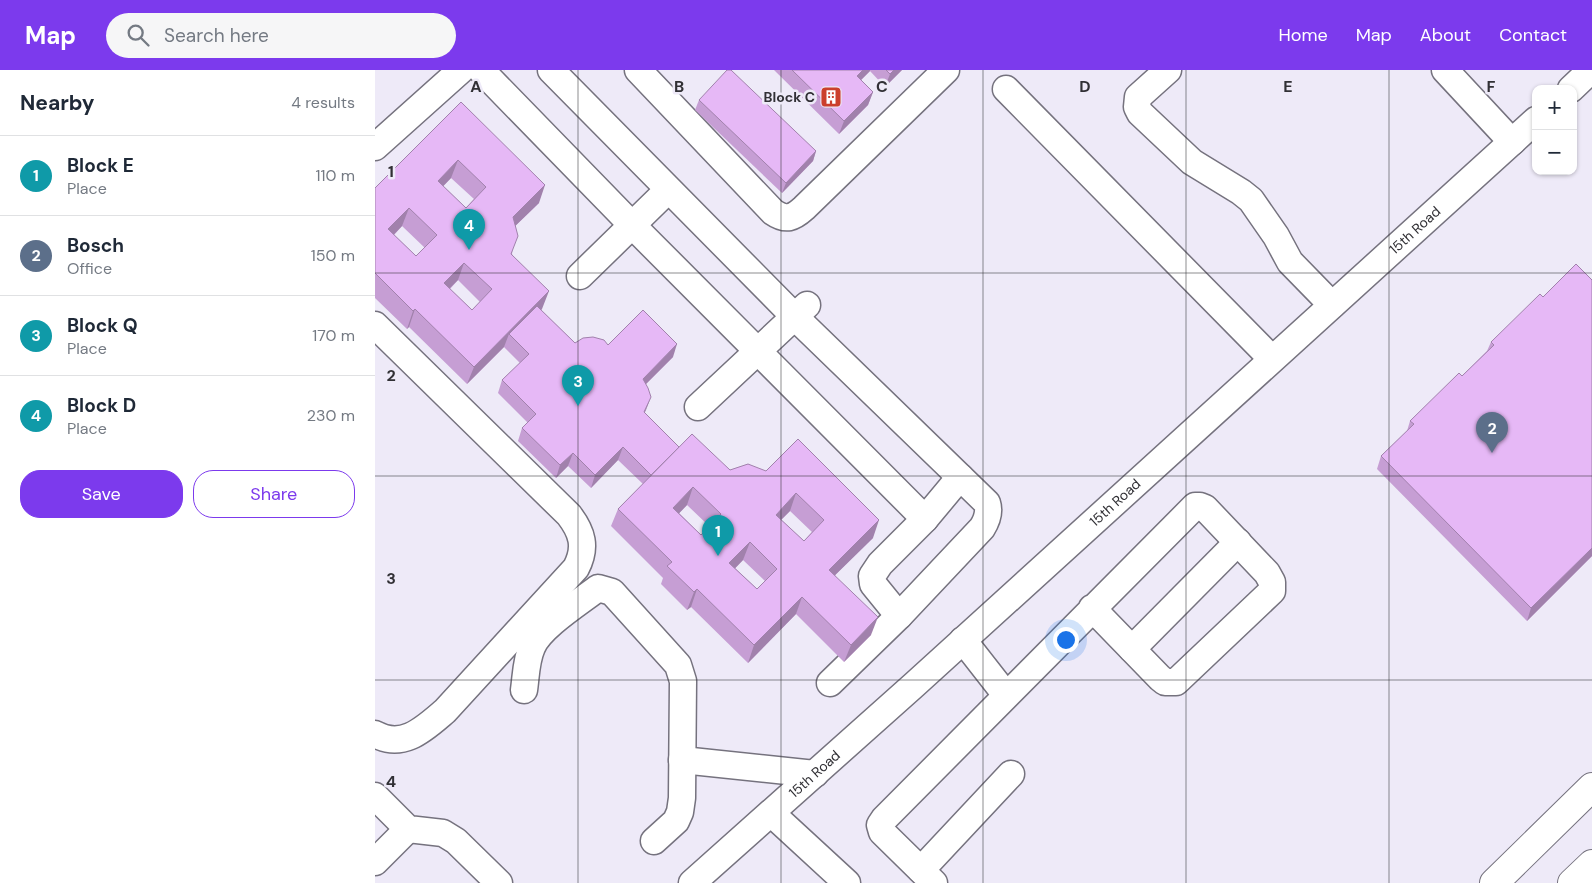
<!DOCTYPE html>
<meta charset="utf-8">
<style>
:root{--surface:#fff;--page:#f6f6f7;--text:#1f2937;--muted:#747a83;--line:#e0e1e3;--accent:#7c3aed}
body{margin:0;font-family:"DM Sans",sans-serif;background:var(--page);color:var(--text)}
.controls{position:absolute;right:15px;top:15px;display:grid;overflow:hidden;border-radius:10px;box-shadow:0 1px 4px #0004}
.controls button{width:45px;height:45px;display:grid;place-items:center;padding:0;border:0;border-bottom:1px solid var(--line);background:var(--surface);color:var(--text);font:25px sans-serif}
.you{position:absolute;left:690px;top:569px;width:18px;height:18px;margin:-12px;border:4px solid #fff;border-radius:50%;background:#1a73e8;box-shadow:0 0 0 8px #1a73e833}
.badge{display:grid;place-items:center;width:32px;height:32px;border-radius:50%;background:var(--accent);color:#fff;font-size:16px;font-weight:700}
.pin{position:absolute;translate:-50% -41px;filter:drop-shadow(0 1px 2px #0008)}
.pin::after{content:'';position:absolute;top:26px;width:18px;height:15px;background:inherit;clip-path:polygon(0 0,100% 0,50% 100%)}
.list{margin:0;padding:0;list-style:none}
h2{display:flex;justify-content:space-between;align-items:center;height:65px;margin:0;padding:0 20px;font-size:21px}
h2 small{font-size:16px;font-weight:400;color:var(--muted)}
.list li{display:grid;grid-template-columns:32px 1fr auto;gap:15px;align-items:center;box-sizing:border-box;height:80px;padding:0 20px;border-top:1px solid var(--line)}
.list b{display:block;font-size:19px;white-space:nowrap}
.list p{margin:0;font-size:16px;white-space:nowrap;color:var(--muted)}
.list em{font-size:16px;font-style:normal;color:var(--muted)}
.actions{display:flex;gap:10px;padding:15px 20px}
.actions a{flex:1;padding:11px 0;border:1px solid var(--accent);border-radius:20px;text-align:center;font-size:18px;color:var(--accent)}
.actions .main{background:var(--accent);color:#fff}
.icon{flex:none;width:28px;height:28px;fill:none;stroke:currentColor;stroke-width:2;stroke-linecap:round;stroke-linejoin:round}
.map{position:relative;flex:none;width:1217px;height:813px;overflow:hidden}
header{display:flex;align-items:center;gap:30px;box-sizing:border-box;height:70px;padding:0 25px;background:var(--accent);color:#fff}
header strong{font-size:24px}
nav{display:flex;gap:28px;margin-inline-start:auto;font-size:18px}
.search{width:350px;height:45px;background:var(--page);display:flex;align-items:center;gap:12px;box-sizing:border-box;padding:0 18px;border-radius:28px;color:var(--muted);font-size:19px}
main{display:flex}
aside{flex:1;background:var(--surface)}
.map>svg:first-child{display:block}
</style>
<header>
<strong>Map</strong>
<div class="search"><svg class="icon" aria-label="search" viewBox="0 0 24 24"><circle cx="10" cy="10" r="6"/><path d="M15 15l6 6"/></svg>Search here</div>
<nav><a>Home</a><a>Map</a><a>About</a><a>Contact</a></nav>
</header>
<main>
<aside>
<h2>Nearby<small>4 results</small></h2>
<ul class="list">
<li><span class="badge" style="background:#0f9aa8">1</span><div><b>Block E</b><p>Place</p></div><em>110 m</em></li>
<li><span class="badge" style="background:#5c6f8a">2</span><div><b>Bosch</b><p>Office</p></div><em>150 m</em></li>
<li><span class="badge" style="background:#0f9aa8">3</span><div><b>Block Q</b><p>Place</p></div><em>170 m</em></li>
<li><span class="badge" style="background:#0f9aa8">4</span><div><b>Block D</b><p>Place</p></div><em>230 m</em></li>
</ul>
<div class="actions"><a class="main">Save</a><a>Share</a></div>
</aside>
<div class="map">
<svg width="1217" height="813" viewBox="0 0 1217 813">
<rect width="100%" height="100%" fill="#eeeaf8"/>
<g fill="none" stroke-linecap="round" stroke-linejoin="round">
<g stroke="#75727e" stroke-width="29">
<g id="minor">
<path d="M106 0 257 155 550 449"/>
<path d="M176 0 420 247 612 433C615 442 612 450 607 458L524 546 455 613"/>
<path d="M263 0 398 142C411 151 418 148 429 138L571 0"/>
<path d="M793 0 763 27 762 37 765 43 817 92 866 122 876 130 901 166 915 192 957 235"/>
<path d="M1070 0 1137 72"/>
<path d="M631 19 897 289"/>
<path d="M1196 19 1216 0"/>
<path d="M0 77 86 0"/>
<path d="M205 206 293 120"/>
<path d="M0 255 194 445C207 462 212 477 201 498L70 641C50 658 28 680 0 664"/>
<path d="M323 337 432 235"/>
<path d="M524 546 498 514 497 506 505 494 550 449 585 407"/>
<path d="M588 570 631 625"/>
<path d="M757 579 863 472"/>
<path d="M149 620C151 606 151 590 157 577 165 557 205 532 223 518L237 522 303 595 308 611 307 728 305 742 301 751 279 771"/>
<path d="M307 690 440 704"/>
<path d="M0 726 33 759 68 763 81 771 124 813"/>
<path d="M396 743 472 813"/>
<path d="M0 792 33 759"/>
<path d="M546 800 636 704"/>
<path id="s1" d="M317 813 539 615 1161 50"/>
<path d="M559 813 507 762 505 755 509 749 820 436H825L830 438 892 503 897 512V521L801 612H790L785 608 717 538"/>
</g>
</g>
<g stroke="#75727e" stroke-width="30">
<g id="highway">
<path d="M1119 813 1217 717"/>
<path d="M1197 813 1217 794"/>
</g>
</g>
<use href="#minor" stroke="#fff" stroke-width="26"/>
<use href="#highway" stroke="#fff" stroke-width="28"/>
</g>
<g fill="#c69ed4" fill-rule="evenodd">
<path d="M399 0H527L510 17 495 1 486 10 498 22 493 35 464 64Z"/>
<path d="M324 30 441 81 438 91 407 123 320 40Z"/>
<path d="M86 32 164 133 140 156 137 184 167 239 166 240 200 273 233 275 298 287 271 314 270 343 304 377 355 400 373 394 498 468 460 505 496 565 469 592 421 544 373 593 316 537 312 540 286 514 288 508 236 456 243 439 268 414 243 390 216 418 193 396 181 408 143 371 147 358 153 353 123 323 127 310 145 293 129 277 92 314 34 257 32 259 0 228V118ZM76 108 99 129 91 138 68 116ZM27 156 50 178 41 186 19 165ZM83 210 105 232 97 240 75 219ZM312 435 334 456 326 465 304 443ZM415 441 437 462 429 471 406 450ZM368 490 390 511 382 519 360 498Z"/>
<path d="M1217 210V486L1152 551 1002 399 1006 386 1032 361 1035 351 1087 306 1112 281 1116 272 1168 227Z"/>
</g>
<g fill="#a181ac">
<path d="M488 0H495V1L477 19 482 6Z"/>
<path d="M519 0H527L510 17 515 4Z"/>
<path d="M498 22 493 35 464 64 469 51Z"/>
<path d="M441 81 438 91 407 123 411 113Z"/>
<path d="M83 90 76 108 56 129 63 111Z"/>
<path d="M170 115 164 133 131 165 138 147Z"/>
<path d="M34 138 27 156 7 177 13 159Z"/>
<path d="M89 193 83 210 62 231 69 213Z"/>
<path d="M174 221 167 239 138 268 134 264 129 277 92 314 99 297Z"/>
<path d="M40 239 34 257 32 259 38 241Z"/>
<path d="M302 274 298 287 263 322 268 309Z"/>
<path d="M276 327 271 340 264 354 269 342Z"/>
<path d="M248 377 243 390 216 418 220 405Z"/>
<path d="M198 383 193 396 181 408 185 395Z"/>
<path d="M318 417 312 435 292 456 298 438Z"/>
<path d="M421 423 415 441 394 462 401 445Z"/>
<path d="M504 450 498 468 448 517 454 500Z"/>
<path d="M375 472 368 490 348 511 354 493Z"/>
<path d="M1217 478V486L1152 551 1156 538Z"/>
<path d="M322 519 316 537 312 540 319 522Z"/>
<path d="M427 527 421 544 373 593 379 575Z"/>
<path d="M503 547 496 565 469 592 476 575Z"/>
</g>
<g fill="#e6b8f6" stroke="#a181ac" fill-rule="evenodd">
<path d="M352 0H356L441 81 411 113 324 30Z"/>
<path d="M417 0H488L482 6 498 22 469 51Z"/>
<path d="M511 0H519L515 4Z"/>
<path d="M86 32 170 115 138 147 143 166 136 184 174 221 99 297 40 239 38 241 0 203V118ZM83 90 111 117 91 138 63 111ZM34 138 62 165 41 186 13 159ZM89 193 117 219 97 240 69 213Z"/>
<path d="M1201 194 1217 210V478L1156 538 1006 386 1039 354 1035 351 1084 303 1087 306 1119 275 1116 272 1165 224 1168 227Z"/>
<path d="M162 236 200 273 208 268 218 267 229 270 233 275 268 240 302 274 268 309 273 318 276 327 269 342 304 377 276 405 248 377 220 405 198 383 185 395 147 358 161 344 127 310 154 284 134 264Z"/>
<path d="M317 364 355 400 373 394 391 401 423 369 504 450 454 500 503 547 476 575 427 527 379 575 322 519 319 522 292 496 297 492 243 439ZM318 417 346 444 326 465 298 438ZM421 423 449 450 429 471 401 445ZM375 472 402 499 382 519 354 493Z"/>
</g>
<path fill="none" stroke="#313035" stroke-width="1" stroke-opacity="0.55" d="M203 0V813M406 0V813M608 0V813M811 0V813M1014 0V813M0 203H1217M0 406H1217M0 610H1217"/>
<defs>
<g id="building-square" transform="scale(1.125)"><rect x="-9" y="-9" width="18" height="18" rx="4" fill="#cb3f2c" stroke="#eeeaf8"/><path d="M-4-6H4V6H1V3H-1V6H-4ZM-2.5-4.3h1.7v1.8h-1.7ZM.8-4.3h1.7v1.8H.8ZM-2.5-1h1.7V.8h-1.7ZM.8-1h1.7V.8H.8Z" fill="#fff"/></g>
</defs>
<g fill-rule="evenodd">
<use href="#building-square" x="456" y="27"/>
</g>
<g text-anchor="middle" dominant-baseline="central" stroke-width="5" stroke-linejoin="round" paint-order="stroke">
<g font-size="14" font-weight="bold" fill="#313035" stroke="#eeeaf8" text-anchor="end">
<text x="440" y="27">Block C</text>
</g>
<g font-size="14" fill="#313035" stroke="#eeeaf8">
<text stroke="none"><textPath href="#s1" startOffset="974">15th Road</textPath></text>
<text stroke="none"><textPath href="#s1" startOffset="569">15th Road</textPath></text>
<text stroke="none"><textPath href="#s1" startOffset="164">15th Road</textPath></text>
</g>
</g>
<g font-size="16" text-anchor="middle" font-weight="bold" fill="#313035" stroke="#eeeaf8" stroke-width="5" stroke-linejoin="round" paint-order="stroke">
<text x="101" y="22">A</text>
<text x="304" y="22">B</text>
<text x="507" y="22">C</text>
<text x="710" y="22">D</text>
<text x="913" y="22">E</text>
<text x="1116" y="22">F</text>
<text x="16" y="107">1</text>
<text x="16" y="311">2</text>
<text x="16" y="514">3</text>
<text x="16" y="717">4</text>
</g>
</svg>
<div class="controls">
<button>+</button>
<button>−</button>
</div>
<div class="you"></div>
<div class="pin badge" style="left:343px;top:486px;background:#0f9aa8">1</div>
<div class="pin badge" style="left:1117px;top:383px;background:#5c6f8a">2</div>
<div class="pin badge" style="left:203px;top:336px;background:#0f9aa8">3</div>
<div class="pin badge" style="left:94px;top:180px;background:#0f9aa8">4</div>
</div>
</main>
